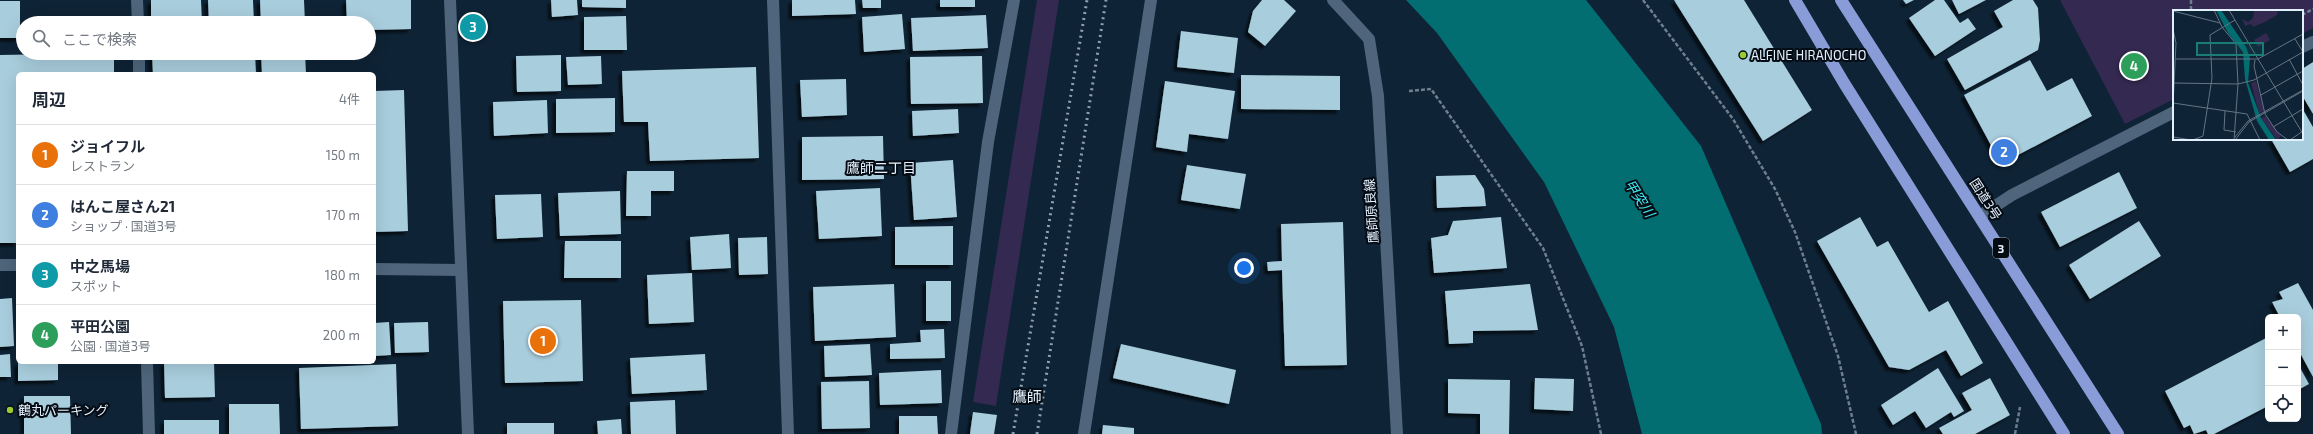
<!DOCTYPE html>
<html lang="ja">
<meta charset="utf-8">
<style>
:root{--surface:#fff;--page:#f2f2f3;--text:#1f2937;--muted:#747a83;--line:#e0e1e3;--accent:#567236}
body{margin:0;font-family:"Exo 2","Noto Sans JP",sans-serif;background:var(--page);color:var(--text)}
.controls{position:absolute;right:12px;bottom:12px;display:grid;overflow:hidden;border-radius:6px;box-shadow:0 4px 16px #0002}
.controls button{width:36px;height:36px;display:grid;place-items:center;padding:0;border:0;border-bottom:1px solid var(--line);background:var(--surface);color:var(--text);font:20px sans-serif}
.you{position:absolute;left:1244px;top:268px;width:14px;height:14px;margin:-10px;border:3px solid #fff;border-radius:50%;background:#1a73e8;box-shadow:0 0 0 6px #1a73e833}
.badge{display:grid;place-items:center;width:26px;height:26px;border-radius:50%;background:var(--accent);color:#fff;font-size:13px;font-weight:700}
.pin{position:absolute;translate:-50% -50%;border:2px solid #fff;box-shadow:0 1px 4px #0006}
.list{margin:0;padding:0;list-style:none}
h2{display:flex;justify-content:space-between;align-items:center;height:52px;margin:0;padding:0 16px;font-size:17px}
h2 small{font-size:13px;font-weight:400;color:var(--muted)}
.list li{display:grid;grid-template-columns:26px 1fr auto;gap:12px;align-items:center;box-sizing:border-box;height:60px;padding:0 16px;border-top:1px solid var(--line)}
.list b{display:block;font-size:15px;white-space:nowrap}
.list p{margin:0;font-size:13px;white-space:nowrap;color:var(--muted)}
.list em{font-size:13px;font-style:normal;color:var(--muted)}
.icon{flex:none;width:22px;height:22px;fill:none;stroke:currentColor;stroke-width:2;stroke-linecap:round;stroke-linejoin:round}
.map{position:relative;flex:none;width:2313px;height:434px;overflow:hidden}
.search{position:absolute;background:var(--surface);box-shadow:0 4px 16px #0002;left:16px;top:16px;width:360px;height:44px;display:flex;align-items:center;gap:10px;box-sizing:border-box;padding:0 14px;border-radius:22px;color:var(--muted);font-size:15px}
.panel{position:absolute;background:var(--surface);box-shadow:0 4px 16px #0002;left:16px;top:72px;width:360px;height:292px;border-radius:6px}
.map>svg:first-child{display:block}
</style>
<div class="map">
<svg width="2313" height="434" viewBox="0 0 2313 434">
<defs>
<filter id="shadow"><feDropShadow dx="-3.5" dy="3.5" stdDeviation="1" flood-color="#0009"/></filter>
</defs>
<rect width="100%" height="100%" fill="#0e2335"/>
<g fill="#342950">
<path d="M1037 0H1059L996 406 973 402Z"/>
<path d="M2060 0H2313V28L2302 34V11H2174V99L2125 124Z"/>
</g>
<path fill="#026e71" d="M1406 0H1586L1701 146 1821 424 1822 434H1642L1614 327 1544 182 1437 33Z"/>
<g fill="#a8cddc" filter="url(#shadow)">
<path d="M151 0H201L202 23H151Z"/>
<path d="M208 0H253L254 23H209Z"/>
<path d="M260 0H304L305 23H261Z"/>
<path d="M346 0H411V29L369 30V23H347Z"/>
<path d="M551 0H577L578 15 552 17Z"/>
<path d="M582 0H626V8L582 7Z"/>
<path d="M792 0H855L856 14 792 16Z"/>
<path d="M862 0H881V8H863Z"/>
<rect x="940" y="0" width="35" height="7"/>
<path d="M1262 0H1284L1296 11 1265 46 1248 32 1253 11Z"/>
<path d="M1674 0H1744L1812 110 1763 141Z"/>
<path d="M1903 0H1914L1906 4Z"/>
<path d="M1935 0H1944L1960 23 1968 18 1976 29 1935 56 1909 18Z"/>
<path d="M1952 0H1986L1959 14Z"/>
<path d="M2013 0H2033L2038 8 2040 40 2038 50 1965 90 1947 59 2003 27 1994 11Z"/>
<rect x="0" y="1" width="20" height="37"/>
<path d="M902 14 905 49 864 52 862 17Z"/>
<path d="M986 15 988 48 913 51 911 18Z"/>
<path d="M626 16 627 50H584V17Z"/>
<path d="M1181 31 1238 38 1234 73 1177 67Z"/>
<path d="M114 53V74H18V243H0V55Z"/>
<path d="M152 53H255L256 74H153Z"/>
<path d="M261 53H305L306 74H262Z"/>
<path d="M561 55V91L517 92 516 56Z"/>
<path d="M601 56 602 84 568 85 566 57Z"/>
<path d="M982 56 983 103 911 104 910 57Z"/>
<path d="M2030 60 2047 91 2072 78 2092 116 2001 164 1964 95Z"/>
<path d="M2313 62V114L2302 95V69Z"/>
<path d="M756 67 759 158 650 161 648 122H624L622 71Z"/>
<path d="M1241 75 1340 76V110L1241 109Z"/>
<path d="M846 79 847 115 802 117 800 80Z"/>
<path d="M1165 81 1235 91 1228 139 1189 134 1187 152 1156 147Z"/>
<path d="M404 90 408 231 374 232V91Z"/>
<path d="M615 98V132L556 133V99Z"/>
<path d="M547 100 548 133 494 136 493 102Z"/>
<path d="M2302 108 2313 127V159L2290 172 2271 139H2302Z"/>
<path d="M958 109 959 133 913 136 912 111Z"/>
<path d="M883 136 884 179 802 180V137Z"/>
<path d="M953 160 957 217 914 220 910 163Z"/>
<path d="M1187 165 1246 174 1240 209 1181 200Z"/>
<path d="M627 171H674V191H651V216H626Z"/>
<path d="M2119 172 2137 208 2060 247 2041 212Z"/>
<path d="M1475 175 1484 189 1486 206 1437 208 1436 176Z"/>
<path d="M880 188 882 236 819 239 816 191Z"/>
<path d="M620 191 621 234 560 236 558 193Z"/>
<path d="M541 194 543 237 497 239 495 195Z"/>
<path d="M1501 217 1507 268 1434 273 1431 238 1448 235 1453 221Z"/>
<path d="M1860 217 1877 247 1888 241 1929 312 1948 301 1983 363 1961 376 1946 350 1909 370 1889 367 1817 241Z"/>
<path d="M2139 221 2161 256 2090 299 2069 265Z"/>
<path d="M1343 222 1347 365 1285 366 1282 270 1268 271 1267 262 1282 261 1281 224Z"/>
<path d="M953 226V265H895V227Z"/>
<path d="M729 234 731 268 692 270 690 237Z"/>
<path d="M767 237 768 274 739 275 738 238Z"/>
<path d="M565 241H621V278H564Z"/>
<path d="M692 273 694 322 649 324 647 275Z"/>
<rect x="926" y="281" width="25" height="40"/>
<path d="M2298 283 2313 310V377L2298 349V317H2280L2272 302 2283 299 2279 292Z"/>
<path d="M894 284 896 337 815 341 813 287Z"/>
<path d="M1530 284 1538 330 1473 331V343L1449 344 1445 291Z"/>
<path d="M12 298 14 346 0 347V299Z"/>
<path d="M581 300 583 381 505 383 503 301Z"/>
<path d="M389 322 391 355 374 356V323Z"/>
<path d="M428 322 429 352 395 353 394 323Z"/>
<path d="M944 329 945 358 890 359V344L921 342 920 330Z"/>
<path d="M2268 337V406L2214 434H2208L2206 430 2194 434 2190 425 2184 428 2165 391Z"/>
<path d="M870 344 872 375 825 377 824 346Z"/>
<path d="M1121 344 1236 370 1229 404 1113 378Z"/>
<path d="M10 354 11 377H0V355Z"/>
<path d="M705 354 707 390 632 394 630 358Z"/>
<path d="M18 362H58V380L18 381Z"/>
<path d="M164 362H214L215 397 165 398Z"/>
<path d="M396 364 398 426 301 429 299 368Z"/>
<path d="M2298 364 2309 384 2298 390Z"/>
<path d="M1938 368 1964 411 1954 417 1951 412 1926 428 1915 411 1893 425 1881 405Z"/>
<path d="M941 370 942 403 880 405 879 373Z"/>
<path d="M1535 378 1574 379 1573 411 1534 409Z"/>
<path d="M1990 378 2010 415 1975 434H1943L1939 428 1972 410 1962 393Z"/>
<path d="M1448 379 1510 380 1509 434H1480V414L1448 413Z"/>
<path d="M869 381 870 428 822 429 821 382Z"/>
<path d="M24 396H70L71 434H24Z"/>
<path d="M675 400 676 434H631L630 402Z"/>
<path d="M229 404H279L280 434H229Z"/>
<path d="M973 412 997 415 994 434H970Z"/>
<path d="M899 416H937L938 434H899Z"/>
<path d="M621 419 622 434H598L597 421Z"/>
<rect x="164" y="420" width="55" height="14"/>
<rect x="507" y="423" width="47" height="11"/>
<path d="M1103 425 1134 428V434H1102Z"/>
</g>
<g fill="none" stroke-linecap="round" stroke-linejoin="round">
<g stroke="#6d7f8f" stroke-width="2.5" stroke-dasharray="4 2" stroke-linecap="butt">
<path d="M1643 0 1733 119 1775 189 1795 232 1838 356 1856 434"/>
<path d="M2191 0V11"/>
<path d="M2302 15 2313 9"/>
<path d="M1409 91 1431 89 1543 248 1582 346 1601 434"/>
<path d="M2015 434 2020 407"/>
</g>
<g stroke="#4e657b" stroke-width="12">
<path d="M137 0 138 23"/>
<path d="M450 0 468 434"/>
<path d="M773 0 788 434"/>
<path d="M1333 0 1369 39 1378 96 1397 434"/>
<path d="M2302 47 2313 42"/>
<path d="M139 53V74"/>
<path d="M1980 216 2012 195 2174 112"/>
<path d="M0 265H18"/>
<path d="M374 269 461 270"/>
<path d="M147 362 149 434"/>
<path d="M951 434 988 142 1014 0"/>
<path d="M1084 434 1151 0"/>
</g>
<g stroke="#8a9cd8" stroke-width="12">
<path d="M1795 0 1844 83 2064 434"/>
<path d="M1841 0 2118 434"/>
</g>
<g stroke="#8fa0ae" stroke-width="3" stroke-dasharray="2 4" stroke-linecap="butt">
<path d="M1013 434 1087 0"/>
<path d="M1037 434 1106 0"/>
</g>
</g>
<g fill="#9acb34" stroke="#040b13" stroke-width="1.5">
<circle cx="1743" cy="55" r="4"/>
<circle cx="10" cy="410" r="4"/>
</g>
<g text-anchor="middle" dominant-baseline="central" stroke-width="4" stroke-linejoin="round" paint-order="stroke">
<rect fill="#040b13" stroke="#9fabb6" stroke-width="1" x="1993" y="238" width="16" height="20" rx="3"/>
<g font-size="12" font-weight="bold" fill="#e2effc">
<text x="2001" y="248">3</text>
</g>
<g font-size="13" fill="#e2effc" stroke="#040b13" text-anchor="start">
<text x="1751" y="55">ALFINE HIRANOCHO</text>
<text x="18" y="410">鶴丸パーキング</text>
</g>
<g font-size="13" fill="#e2effc" stroke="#040b13">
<text transform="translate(1986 199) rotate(57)">国道3号</text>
<text transform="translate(1371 211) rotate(-94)">鷹師原良線</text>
</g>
<g font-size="14" fill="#e2effc" stroke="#040b13">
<text x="881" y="167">鷹師二丁目</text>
</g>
<g font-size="14" font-style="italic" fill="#3ee9ef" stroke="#040b13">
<text transform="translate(1640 198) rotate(57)">甲突川</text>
</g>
<g font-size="15" fill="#e2effc" stroke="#040b13">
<text x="1027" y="396">鷹師</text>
</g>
</g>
<g transform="translate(2173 10)">
<rect width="130" height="130" fill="#0e2335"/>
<path d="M81 0H105L104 5 92 12 80 17 78 14 72 16 69 9 75 12 80 8ZM93 23 97 30 85 37 81 30ZM83 71 91 101 86 103 78 73ZM92 106 108 126 104 130 88 108Z" fill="#342950"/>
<path d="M43 0H48L73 37 77 48 75 73 88 108 103 130H96L84 111 72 69 70 42 55 23Z" fill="#026e71"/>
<path fill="none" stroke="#637585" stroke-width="1" d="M56 0 85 49 130 24M0 1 47 13M0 19 3 33 0 96M122 29 130 42M3 49H85L130 124M116 49 130 75M82 50 81 56 92 104 104 122 115 130M0 73 65 74 63 34 49 17 41 0M88 85 130 61M0 93 74 104 87 130M52 101 51 120 63 122M100 117 130 99M0 127 18 130M62 127 75 111 130 80M20 130 30 126 32 113 39 68 37 25 62 10M61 130 65 74 81 70 130 42M62 130 76 112 130 81M117 130 130 121"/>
<path fill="#1a7c75" fill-opacity="0.15" stroke="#1a7c75" stroke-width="2" d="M24 33H90V45H24Z"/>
<rect width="130" height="130" fill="none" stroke="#e2effc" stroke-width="2"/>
</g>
</svg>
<div class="controls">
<button>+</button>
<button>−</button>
<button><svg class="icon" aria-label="locate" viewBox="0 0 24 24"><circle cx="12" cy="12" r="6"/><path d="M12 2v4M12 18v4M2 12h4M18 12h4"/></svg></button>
</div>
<div class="you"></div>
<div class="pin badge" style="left:543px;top:341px;background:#e8710a">1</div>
<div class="pin badge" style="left:2004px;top:152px;background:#3f7fe0">2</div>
<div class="pin badge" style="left:473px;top:27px;background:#0f9aa8">3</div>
<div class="pin badge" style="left:2134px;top:66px;background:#2e9e5b">4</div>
<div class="search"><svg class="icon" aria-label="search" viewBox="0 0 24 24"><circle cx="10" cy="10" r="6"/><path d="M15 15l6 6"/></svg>ここで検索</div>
<section class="panel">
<h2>周辺<small>4件</small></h2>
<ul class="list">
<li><span class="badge" style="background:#e8710a">1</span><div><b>ジョイフル</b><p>レストラン</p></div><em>150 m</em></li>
<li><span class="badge" style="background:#3f7fe0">2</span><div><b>はんこ屋さん21</b><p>ショップ · 国道3号</p></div><em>170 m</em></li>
<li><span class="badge" style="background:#0f9aa8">3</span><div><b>中之馬場</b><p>スポット</p></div><em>180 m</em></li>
<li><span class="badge" style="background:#2e9e5b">4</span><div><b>平田公園</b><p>公園 · 国道3号</p></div><em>200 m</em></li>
</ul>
</section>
</div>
